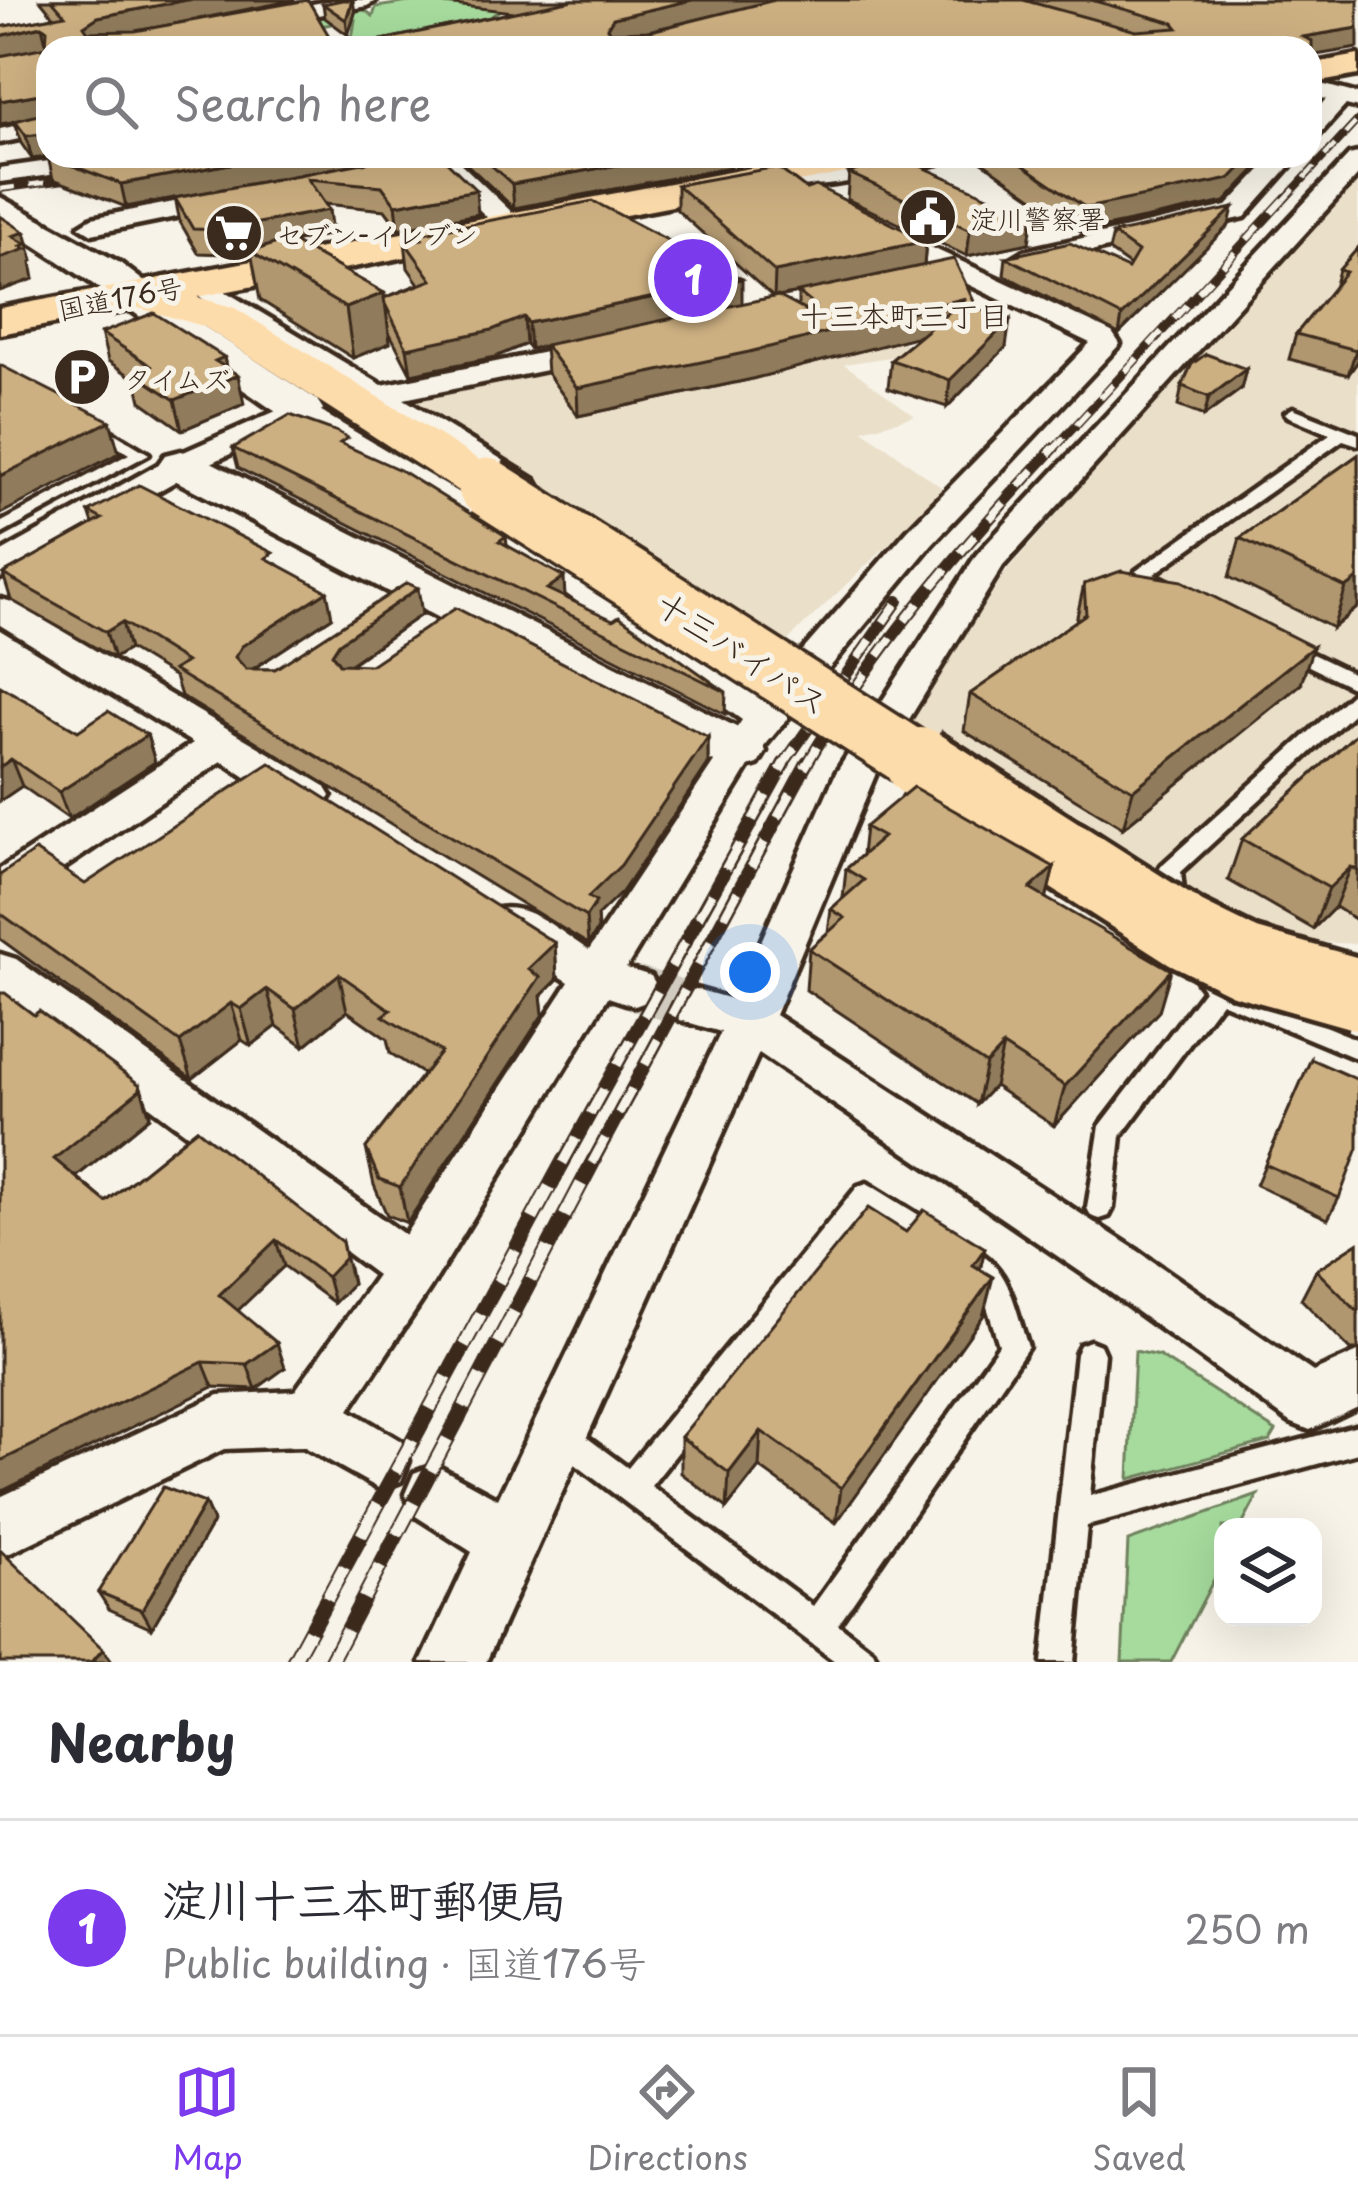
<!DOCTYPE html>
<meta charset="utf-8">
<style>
:root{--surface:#fff;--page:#f7f7f7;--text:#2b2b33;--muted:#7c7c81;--line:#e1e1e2;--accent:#7c3aed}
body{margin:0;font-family:"Playpen Sans","Klee One",sans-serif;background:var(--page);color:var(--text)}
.controls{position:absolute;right:36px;bottom:36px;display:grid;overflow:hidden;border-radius:24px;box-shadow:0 12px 48px #0002}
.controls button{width:108px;height:108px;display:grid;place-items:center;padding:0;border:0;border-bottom:3px solid var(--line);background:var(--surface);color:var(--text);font:60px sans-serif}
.you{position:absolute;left:750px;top:972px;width:42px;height:42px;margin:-30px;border:9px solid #fff;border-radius:50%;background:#1a73e8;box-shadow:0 0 0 18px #1a73e833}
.badge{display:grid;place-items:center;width:78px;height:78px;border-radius:50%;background:var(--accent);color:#fff;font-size:39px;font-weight:700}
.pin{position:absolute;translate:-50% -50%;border:6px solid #fff;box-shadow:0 3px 12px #0006}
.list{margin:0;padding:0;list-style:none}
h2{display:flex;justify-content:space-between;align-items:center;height:156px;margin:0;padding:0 48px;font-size:51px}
h2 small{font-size:39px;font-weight:400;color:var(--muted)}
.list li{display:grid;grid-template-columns:78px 1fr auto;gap:36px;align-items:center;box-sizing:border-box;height:216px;padding:0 48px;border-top:3px solid var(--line)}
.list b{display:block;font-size:45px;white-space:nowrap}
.list p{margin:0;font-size:39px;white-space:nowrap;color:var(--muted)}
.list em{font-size:39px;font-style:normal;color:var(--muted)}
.icon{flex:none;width:66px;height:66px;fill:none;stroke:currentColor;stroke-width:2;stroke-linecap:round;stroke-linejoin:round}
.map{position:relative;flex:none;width:1358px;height:1662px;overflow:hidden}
.search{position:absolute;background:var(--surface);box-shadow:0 12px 48px #0002;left:36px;right:36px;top:36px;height:132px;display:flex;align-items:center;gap:30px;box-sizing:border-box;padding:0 42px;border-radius:36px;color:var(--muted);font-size:45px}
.sheet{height:372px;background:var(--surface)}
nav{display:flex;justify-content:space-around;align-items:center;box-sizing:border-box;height:168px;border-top:3px solid var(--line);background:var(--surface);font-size:33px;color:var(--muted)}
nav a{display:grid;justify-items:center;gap:6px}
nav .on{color:var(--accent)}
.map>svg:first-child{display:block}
</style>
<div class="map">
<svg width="1358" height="1662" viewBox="0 0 1358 1662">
<rect width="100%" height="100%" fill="#f7f3e8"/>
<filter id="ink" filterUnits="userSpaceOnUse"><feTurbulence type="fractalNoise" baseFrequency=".00833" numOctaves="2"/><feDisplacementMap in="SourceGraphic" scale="24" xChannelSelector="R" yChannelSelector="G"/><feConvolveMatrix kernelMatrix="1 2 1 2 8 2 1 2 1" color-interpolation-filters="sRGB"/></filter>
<g filter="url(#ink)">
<g fill="#eadfc9">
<path d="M1358 174V944L1275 940 909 724 1003 575Z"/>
<path d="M855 303 917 353 844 364 915 416 863 430 945 490 783 645 403 399Z"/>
</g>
<g fill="#a6db9d" stroke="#70825e" stroke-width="3">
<path d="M422 0 500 10 493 15 532 22 430 48H356L352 39 355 20 297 30 287 18 358 5 373 16 376 7Z"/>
<path d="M1135 1351 1159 1356 1276 1431 1270 1441 1129 1479Z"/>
<path d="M1258 1495 1241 1527H1223V1562L1171 1662H1122L1128 1541Z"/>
</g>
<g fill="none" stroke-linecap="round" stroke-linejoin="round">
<path stroke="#d1cbc0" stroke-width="45" stroke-dasharray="45 22" stroke-linecap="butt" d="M635 988 696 1007"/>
<g stroke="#3b2a1e" stroke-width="9">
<g id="lane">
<path d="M729 156H743L751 164 741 167Z"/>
<path d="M1293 408 1358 434V445L1343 440 1154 574 1170 582V590H1158L1136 579V571L1330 434 1288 416 1285 413Z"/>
<path d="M94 421 149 454 0 535V523L129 454 88 429 86 426Z"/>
<path d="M1283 640 1358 676V690L1276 650 1274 646Z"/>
<path d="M1358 692V709L1181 872 1185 908 1182 914H1166L1159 870 1162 865 1351 694Z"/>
<path d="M1199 959 1207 962 1225 984 1358 1040V1059L1221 1002 1121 1136 1113 1208 1109 1216 1100 1219 1091 1216 1087 1208 1100 1126 1204 990 1188 968 1191 962Z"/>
<path d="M867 1183 943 1230 947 1238 943 1246 934 1249 925 1246 870 1210 651 1486 813 1606 999 1345 979 1281 952 1263 948 1255 952 1247 961 1243C1010 1261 1013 1302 1028 1347L838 1624 873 1651 878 1662H836L550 1445 546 1435 550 1425 560 1421 570 1425 628 1468 858 1186Z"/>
<path d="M1090 1341 1100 1345 1104 1354 1090 1496 1358 1425V1453L1087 1526 1074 1662H1042L1076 1354 1080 1345Z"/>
</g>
</g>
<g stroke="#3b2a1e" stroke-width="9">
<g id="street">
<path d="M334 0H377L367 6 258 26 248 20 258 14Z"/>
<path d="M1310 81 1358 94V108L1346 105 1318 136 1310 138V117L1326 99 1310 95Z"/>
<path d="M48 119V133L0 143V129Z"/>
<path d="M1358 153V175L1003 566 876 773 775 1015 1138 1251 1313 1372 1358 1352V1407L1310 1430 1290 1422 1100 1285 759 1053 486 1662H421L472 1552 414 1515 405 1494 414 1473 435 1465 498 1499 721 1032 680 1020 673 1007 680 994 696 989 735 1000 836 773 977 554 1349 155Z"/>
<path d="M84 156H148L136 163 0 182V168Z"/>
<path d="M434 156H453L519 219 523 225 519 231H501L434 165Z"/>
<path d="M898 156H950L938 163C898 171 788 203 758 176L770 169 807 173Z"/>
<path d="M1274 156H1299L1245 217 1024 267 1011 259 1024 251 1227 206Z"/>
<path d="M235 190 244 193 248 198 244 203 92 234 79 226 92 218Z"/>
<path d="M875 221 1112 332 1120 344 932 544 753 760 626 968 651 976 658 988 651 1000 635 1006 608 997 431 1287 349 1410 401 1441 409 1461 401 1481 380 1489 303 1446 224 1449 0 1558V1497L219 1395 295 1391 377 1275 0 995V954L16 959 405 1235 569 982 494 934 488 922 494 910C528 900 561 933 589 950L742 720 496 543 300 421 192 472 12 574 0 578V553L170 458 301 400 520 529 762 697 908 530 1090 343 866 235 862 229 866 223Z"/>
<path d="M196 274 382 385 600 341 615 350 600 359 404 399 535 480 539 487 535 494H511L186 288 182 282Z"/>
<path d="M0 599 13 602 325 786 331 796 325 806C290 816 251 779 222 761L15 901 0 906V869L193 743 0 625Z"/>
</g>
</g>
<g stroke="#3b2a1e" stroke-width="9">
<g id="secondary">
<path d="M0 197 120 263 197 322 317 400 323 409 317 418 301 422 285 418C189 354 99 283 0 224Z"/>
<path d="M181 451 197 455 758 738 766 751 758 764 738 770 718 764 165 475 158 465 165 455Z"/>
</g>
</g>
<g stroke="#3b2a1e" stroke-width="9">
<g id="highway">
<path d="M1358 55V75L1310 84V64Z"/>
<path d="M815 156H896L890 164 877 167 197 297 235 308 505 476 513 487 505 498 487 503 469 498 203 326 139 308 0 334V308Z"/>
</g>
</g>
<use href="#lane" fill="#f7f3e8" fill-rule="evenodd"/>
<use href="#street" fill="#f7f3e8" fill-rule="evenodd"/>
<use href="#secondary" fill="#f7f3e8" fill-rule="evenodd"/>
<use href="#highway" fill="#fddcac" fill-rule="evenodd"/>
<g stroke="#3b2a1e" stroke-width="8">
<g id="rail-far4">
<path d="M0 189 93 176"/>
<path d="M1284 200 1358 120"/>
</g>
</g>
<g stroke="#3b2a1e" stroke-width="9">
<path id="rail-far3" d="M1052 451 1286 197"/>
</g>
<g stroke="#3b2a1e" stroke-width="12">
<g id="rail-far2">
<path d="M782 766 898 601"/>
<path d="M806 766C873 649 963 546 1054 448"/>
</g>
</g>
<g stroke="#3b2a1e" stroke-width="14">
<g id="rail-far1">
<path d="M563 1163 784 763"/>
<path d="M592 1163 807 763"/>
</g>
</g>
<g stroke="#3b2a1e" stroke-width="16">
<g id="rail">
<path d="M293 1662 564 1160"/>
<path d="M330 1662 594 1160"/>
</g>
</g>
<use href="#rail-far4" stroke="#f7f3e8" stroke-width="4.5" stroke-dasharray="15" stroke-linecap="butt"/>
<use href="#rail-far3" stroke="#f7f3e8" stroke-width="6" stroke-dasharray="18" stroke-linecap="butt"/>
<use href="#rail-far2" stroke="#f7f3e8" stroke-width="8" stroke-dasharray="22" stroke-linecap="butt"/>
<use href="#rail-far1" stroke="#f7f3e8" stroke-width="9" stroke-dasharray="28" stroke-linecap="butt"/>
<use href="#rail" stroke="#f7f3e8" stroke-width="12" stroke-dasharray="36" stroke-linecap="butt"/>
<g stroke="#3b2a1e" stroke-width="64" stroke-linecap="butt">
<path id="highway-bridge-far1" d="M487 487 924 766"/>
</g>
<g stroke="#3b2a1e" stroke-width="80" stroke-linecap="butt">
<path id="highway-bridge" d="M920 763 1186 933 1245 962 1358 994"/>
</g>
<use href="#highway-bridge-far1" stroke="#fddcac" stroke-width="57"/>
<use href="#highway-bridge" stroke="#fddcac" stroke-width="70"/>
</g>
<g fill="#b09770" stroke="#3b2a1e" stroke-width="3" fill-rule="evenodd">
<path d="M40 0H295L48 48V156H441L478 214 399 229 385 210 324 204 332 234 293 242 384 293V298L419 284 408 268 405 242 419 240 418 234 742 304 773 297 677 210V185L806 189 926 241 924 266 977 308 1006 347 947 407 888 388 891 360 921 335 748 380 578 416 547 373 545 346 530 349 526 344 495 357 411 374 388 330 390 343 353 358 260 300 251 252 266 247 226 254 198 253 180 222 175 198 126 207 53 179 48 157 32 159 21 143 15 122 0 124V27L54 17ZM798 293V307L778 297Z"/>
<path d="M410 0H1358L1312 56V76L1318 102 1310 114V48H383L382 40 514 12ZM724 13 651 31H645L657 29Z"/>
<path d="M323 4 355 13 348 35 325 18Z"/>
<path d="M458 156H738L731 160 730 167 514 208Z"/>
<path d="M974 156H1268L1225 202 1082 232Z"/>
<path d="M849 173 1029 243 967 256 847 199Z"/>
<path d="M1229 225 1119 334 1004 275 1006 257 1128 269 1130 266 1109 251 1113 234Z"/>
<path d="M1358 248V361L1348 375 1289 359 1296 334 1334 288 1339 270Z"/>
<path d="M101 333 224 357 226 368 244 404 182 430 141 401 136 380 108 361Z"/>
<path d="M1246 369 1241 389 1204 416 1178 406 1182 386Z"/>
<path d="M349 447 506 536 507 545 565 598 726 692 725 714 238 468 233 448Z"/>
<path d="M1358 455V607L1333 628 1229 577 1240 538Z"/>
<path d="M89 512 275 563 332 617 253 669H275L422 614 350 665 708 737V764L622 892 597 916 598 929 588 944 181 696 175 677 129 649 114 658 11 600 3 574 93 524Z"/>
<path d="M1084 584 1301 684 1123 828 964 731 970 694 1076 621Z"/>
<path d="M0 686 78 731 147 735 155 762 69 819 22 786 0 801Z"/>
<path d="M1358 732V921L1335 907 1313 929 1228 880 1242 839Z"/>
<path d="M865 827 1054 867 1046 899 1159 1011 1054 1126 994 1086 977 1104 806 990 809 949 828 932 831 909 843 898 846 869 862 855Z"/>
<path d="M0 875 85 884 555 943 557 980 541 996 543 1014 407 1223 387 1215 374 1185 366 1148 423 1074 390 1053 387 1039 347 1011 304 1046 277 1026 251 1046 242 1040 192 1079 0 939Z"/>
<path d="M34 1015 140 1085 150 1112V1117L76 1177 106 1202 197 1129 349 1268 352 1284 334 1303 284 1266 238 1310 285 1368 256 1389 213 1387 0 1492Z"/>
<path d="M1311 1059 1339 1198 1328 1219 1256 1185Z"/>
<path d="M906 1232 985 1248 980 1270 983 1316 836 1523 759 1467 727 1508 681 1473V1437Z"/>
<path d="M1358 1243V1350H1351L1301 1299 1316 1270Z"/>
<path d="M205 1503 213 1522 152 1628 109 1609 98 1592Z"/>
</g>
<g fill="#907b5b" stroke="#3b2a1e" stroke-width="3">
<path d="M187 0H295L103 38 89 47 84 26 98 17Z"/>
<path d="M353 0 355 13 348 35 346 20Z"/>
<path d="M692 0H779L614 39 607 28 613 18Z"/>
<path d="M42 26 47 47 0 59V36Z"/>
<path d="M1358 28V48L1310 56 1303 37Z"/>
<path d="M1323 80 1318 102 1310 114 1311 99Z"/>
<path d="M45 93 48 116 0 124V101Z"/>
<path d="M48 133V156H52L32 159 26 136Z"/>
<path d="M273 156H400L126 207 121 184Z"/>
<path d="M667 156H730V167L514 208 512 184Z"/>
<path d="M1252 156H1268L1225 202 1082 232 1086 208Z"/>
<path d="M476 190 478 214 399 229 396 205Z"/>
<path d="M1233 208 1229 225 1119 334 1122 316Z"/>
<path d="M329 210 332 234 226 254 221 230Z"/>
<path d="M1033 216 1029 243 967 256 970 230Z"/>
<path d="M25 232 33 261 31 262 34 279 0 291V258L12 236Z"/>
<path d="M926 241 924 266 774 298 775 272Z"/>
<path d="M742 279V305L530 349 528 323Z"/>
<path d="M384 293 390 343 353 358 346 308Z"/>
<path d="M966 298 962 325 748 380 578 416 577 388Z"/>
<path d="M524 317 526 344 495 357 411 374 407 348Z"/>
<path d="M1010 320 1006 347 947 407 950 380Z"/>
<path d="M1358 347V361L1348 375 1356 350Z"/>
<path d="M224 357 228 379 238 375 244 404 182 430 175 400 215 361Z"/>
<path d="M1246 369 1241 389 1204 416 1209 397Z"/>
<path d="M110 421 119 453 0 514V476Z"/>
<path d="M564 577 565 598 547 589Z"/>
<path d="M1358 579V607L1333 628 1346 588Z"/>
<path d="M418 588 422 614 343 669 332 654 339 643Z"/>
<path d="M327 591 332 617 248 672 235 657 242 646Z"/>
<path d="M122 622 129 649 114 658 106 632Z"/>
<path d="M1313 647 1301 684 1123 828 1133 790Z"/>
<path d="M147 735 155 762 69 819 59 792Z"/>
<path d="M708 737V764L622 892 597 916 598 929 588 944 586 917 588 897Z"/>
<path d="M11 759 22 786 0 801V767Z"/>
<path d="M1054 867 1044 907 1030 889Z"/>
<path d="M1351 867 1335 907 1313 929 1329 888Z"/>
<path d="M555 943 557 980 541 996 543 1014 407 1223 400 1187 528 969Z"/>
<path d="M1171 970 1159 1011 1054 1126 1065 1086Z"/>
<path d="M339 974 347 1011 304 1046 295 1009Z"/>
<path d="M267 989 277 1026 251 1046 241 1009Z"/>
<path d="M231 1003 242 1040 192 1079 180 1042Z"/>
<path d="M1003 1046 994 1086 977 1104 986 1064Z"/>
<path d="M140 1085 150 1117 66 1185 54 1159Z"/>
<path d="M276 1240 284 1266 228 1320 219 1295Z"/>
<path d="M342 1242 352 1284 334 1303 327 1277Z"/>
<path d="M985 1248 976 1287 973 1265Z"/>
<path d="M993 1277 983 1316 836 1523 841 1488Z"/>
<path d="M277 1343 285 1368 256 1389 247 1364Z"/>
<path d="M203 1362 213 1387 0 1492V1461Z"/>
<path d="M761 1431 759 1467 727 1508 729 1473Z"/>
<path d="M205 1503 213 1522 152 1628 142 1610Z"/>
<path d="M103 1649 112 1662H92Z"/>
</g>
<g fill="#cdb082" stroke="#3b2a1e" stroke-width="3">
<path d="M52 0H187L98 17 84 26 88 32 135 31 308 0 336 48H48V133L26 136 15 121 46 113 45 93 0 101V56L46 47 47 30 42 26 0 36V27L65 15Z"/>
<path d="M342 0H352L346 20 323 4Z"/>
<path d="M573 0H692L613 18 607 28 611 32 651 31 775 0H1023L1136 31 1178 28 1174 23 1091 0H1358V28L1303 37 1312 41V76L1323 80 1311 99 1310 48H393L382 40Z"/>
<path d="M47 156H273L121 184Z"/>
<path d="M400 156H441L476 190 396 205 382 186 308 179 329 210 221 230 193 229 175 198Z"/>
<path d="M481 156H667L512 184Z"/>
<path d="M898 156 1033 216 970 230 849 173Z"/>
<path d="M1010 156H1252L1230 179 1086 208Z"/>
<path d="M777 167 806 189 816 186 926 241 775 272 677 185Z"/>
<path d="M593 201 742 279 528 323 524 317 492 330 407 348 385 304 384 298 432 280 405 242 422 239 418 234Z"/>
<path d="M1233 208 1122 316 1006 257 1070 243 1128 269 1138 252 1113 234Z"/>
<path d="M0 216 25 232 12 236 26 244 21 246 26 249 0 258Z"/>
<path d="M288 239 384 293 346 308 251 252Z"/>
<path d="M1358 248V347L1356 350 1296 334 1346 272 1339 270Z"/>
<path d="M954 259 977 308 1010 320 950 380 891 360 966 298 749 352 577 388 545 345 778 296 810 313 815 306 798 292Z"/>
<path d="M154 313 224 357 215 361 238 375 175 400 134 373 151 366 101 333Z"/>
<path d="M1206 354 1246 369 1209 397 1182 386 1192 364Z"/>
<path d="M0 365 110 421 0 476Z"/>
<path d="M290 415 338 432 348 438 340 443 400 470 506 536 499 541 564 577 547 589 613 620 619 616 726 692 233 448Z"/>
<path d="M1358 455V579L1346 588 1240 538Z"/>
<path d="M139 485 273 553 266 558 327 591 242 646 235 657 246 669H275L407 583 418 588 339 643 332 654 339 664 371 665 456 608 708 737 621 865 588 897 596 902 586 917 173 670 186 662 122 622 106 632 3 574 102 519 89 512Z"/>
<path d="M1121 571 1182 581 1313 647 1133 790 970 694 1086 614 1084 584Z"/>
<path d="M0 686 78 731 108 711 147 735 59 792 11 759 0 767Z"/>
<path d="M1358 732V870L1351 867 1329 888 1242 839Z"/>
<path d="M270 763 555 943 528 969 540 977 400 1187 379 1179 366 1148 441 1052 383 1016 391 1010 339 974 295 1009 267 989 241 1009 231 1003 180 1042 0 913V875L35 851 85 884Z"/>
<path d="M913 787 1054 867 1030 889 1171 970 1065 1086 1003 1046 986 1064 809 949 845 918 831 909 864 880 846 869 883 837 865 827Z"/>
<path d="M0 993H5L34 1015 39 1011 140 1085V1090L54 1159 106 1202 197 1129 342 1242 345 1258 327 1277 276 1240 219 1295 277 1343 247 1364 203 1362 0 1461Z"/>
<path d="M1311 1059 1358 1080V1148L1339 1198 1265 1164Z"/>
<path d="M868 1208 906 1232 924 1210 985 1248 973 1265 993 1277 841 1488 761 1431 729 1473 681 1437Z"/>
<path d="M1358 1243V1312L1316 1270Z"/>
<path d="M163 1487 205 1503 142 1610 98 1592Z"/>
<path d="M0 1550 103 1649 92 1662H0Z"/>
</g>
</g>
<defs>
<g id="civic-disc" transform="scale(3)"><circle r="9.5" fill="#3b2a1e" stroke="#f7f3e8"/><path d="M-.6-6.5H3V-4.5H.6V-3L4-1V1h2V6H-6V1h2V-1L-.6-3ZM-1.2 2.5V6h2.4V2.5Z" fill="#fff"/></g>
<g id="supermarket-disc" transform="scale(3)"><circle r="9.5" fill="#3b2a1e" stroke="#f7f3e8"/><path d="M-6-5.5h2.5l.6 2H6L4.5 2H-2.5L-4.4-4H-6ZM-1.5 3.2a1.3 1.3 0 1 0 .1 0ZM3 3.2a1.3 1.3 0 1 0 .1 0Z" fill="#fff"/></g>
<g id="parking-disc" transform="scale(3)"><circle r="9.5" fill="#3b2a1e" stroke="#f7f3e8"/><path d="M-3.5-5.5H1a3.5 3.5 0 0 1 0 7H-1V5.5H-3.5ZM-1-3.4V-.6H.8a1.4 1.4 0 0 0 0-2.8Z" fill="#fff"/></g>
</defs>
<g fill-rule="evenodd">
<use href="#civic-disc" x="928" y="217"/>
<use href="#supermarket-disc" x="234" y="233"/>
<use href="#parking-disc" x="82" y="377"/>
</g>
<g text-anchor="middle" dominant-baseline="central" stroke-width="10" stroke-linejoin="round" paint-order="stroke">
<g font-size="27" fill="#3b2a1e" stroke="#f7f3e8" text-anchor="start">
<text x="970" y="217">淀川警察署</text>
<text x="276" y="233">セブン-イレブン</text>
<text x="124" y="377">タイムズ</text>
</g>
<g font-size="27" fill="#3b2a1e" stroke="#f7f3e8">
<text transform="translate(120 297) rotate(-11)">国道176号</text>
</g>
<g font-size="30" fill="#3b2a1e" stroke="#f7f3e8">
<text x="904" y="314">十三本町三丁目</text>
</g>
<g font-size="33" fill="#3b2a1e" stroke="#f7f3e8">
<text transform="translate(743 652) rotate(33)">十三バイパス</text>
</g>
</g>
</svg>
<div class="controls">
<button><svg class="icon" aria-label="layers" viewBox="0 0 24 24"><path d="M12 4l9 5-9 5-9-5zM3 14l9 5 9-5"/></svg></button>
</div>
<div class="you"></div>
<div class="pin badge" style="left:693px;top:278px">1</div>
<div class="search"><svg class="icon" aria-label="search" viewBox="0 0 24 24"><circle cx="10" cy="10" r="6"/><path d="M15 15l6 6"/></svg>Search here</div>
</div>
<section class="sheet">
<h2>Nearby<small></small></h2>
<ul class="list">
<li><span class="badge">1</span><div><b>淀川十三本町郵便局</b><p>Public building · 国道176号</p></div><em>250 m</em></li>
</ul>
</section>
<nav>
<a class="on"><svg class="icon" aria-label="map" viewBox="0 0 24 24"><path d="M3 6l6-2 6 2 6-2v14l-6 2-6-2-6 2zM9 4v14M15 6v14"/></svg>Map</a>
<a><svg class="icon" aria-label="directions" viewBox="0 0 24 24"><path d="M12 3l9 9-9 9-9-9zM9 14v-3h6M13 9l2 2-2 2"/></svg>Directions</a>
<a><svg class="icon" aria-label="saved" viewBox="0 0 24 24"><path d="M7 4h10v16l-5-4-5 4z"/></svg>Saved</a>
</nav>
